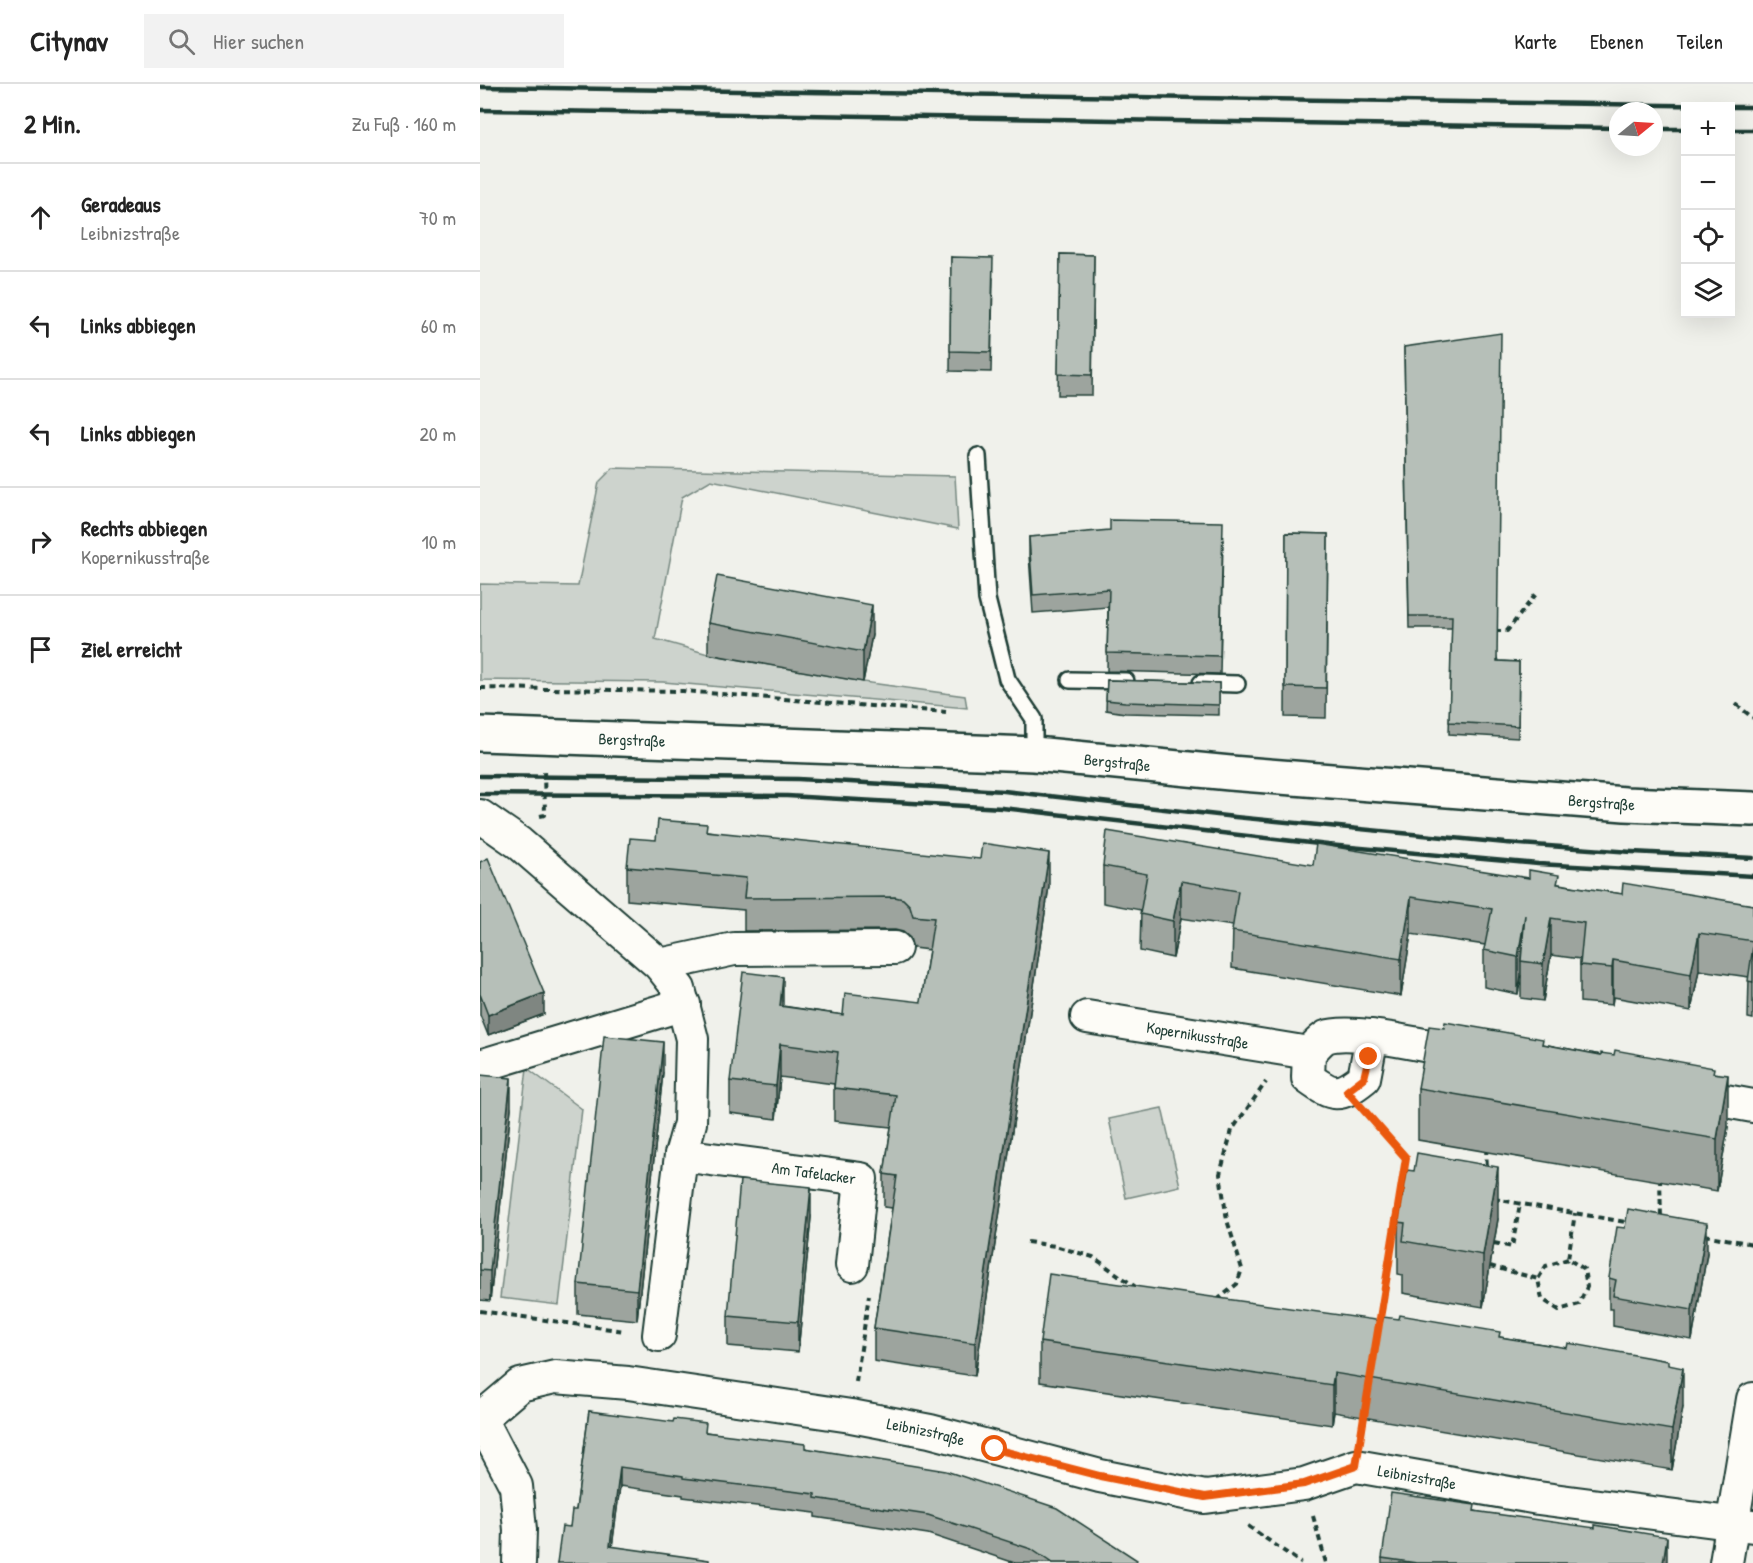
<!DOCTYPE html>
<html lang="de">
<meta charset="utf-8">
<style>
:root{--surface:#fff;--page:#f2f2f2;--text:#222;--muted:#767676;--line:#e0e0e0}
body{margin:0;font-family:"Patrick Hand",sans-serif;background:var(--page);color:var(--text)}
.controls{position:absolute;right:18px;top:18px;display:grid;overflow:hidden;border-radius:0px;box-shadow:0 6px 24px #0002}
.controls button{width:54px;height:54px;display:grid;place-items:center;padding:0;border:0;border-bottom:2px solid var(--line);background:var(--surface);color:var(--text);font:30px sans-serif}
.compass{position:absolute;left:1129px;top:18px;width:54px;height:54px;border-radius:50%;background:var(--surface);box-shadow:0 6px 24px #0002;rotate:72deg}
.stop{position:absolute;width:18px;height:18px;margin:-14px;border:4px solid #ea580c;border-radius:50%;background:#fff}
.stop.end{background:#ea580c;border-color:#fff;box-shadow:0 2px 6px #0008}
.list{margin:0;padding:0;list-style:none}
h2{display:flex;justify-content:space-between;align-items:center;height:78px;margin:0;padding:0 24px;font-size:26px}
h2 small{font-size:20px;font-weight:400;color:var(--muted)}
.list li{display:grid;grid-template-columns:39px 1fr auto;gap:18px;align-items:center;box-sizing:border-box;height:108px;padding:0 24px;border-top:2px solid var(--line)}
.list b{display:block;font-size:22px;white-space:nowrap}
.list p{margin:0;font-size:20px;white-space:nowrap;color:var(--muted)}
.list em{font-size:20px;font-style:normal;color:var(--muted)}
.icon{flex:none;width:33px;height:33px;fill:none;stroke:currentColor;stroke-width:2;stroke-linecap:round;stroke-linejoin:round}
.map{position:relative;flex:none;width:1273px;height:1479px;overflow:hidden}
header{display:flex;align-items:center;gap:36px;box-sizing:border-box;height:84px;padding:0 30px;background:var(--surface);border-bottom:2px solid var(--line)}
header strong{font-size:28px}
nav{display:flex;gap:33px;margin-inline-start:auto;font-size:21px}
.search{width:420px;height:54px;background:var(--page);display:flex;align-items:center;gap:15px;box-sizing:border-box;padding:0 21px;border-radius:0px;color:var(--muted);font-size:22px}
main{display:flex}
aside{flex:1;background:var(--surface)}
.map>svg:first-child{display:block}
</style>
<header>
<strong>Citynav</strong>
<div class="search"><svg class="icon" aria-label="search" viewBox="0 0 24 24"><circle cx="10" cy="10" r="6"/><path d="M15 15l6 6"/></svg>Hier suchen</div>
<nav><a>Karte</a><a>Ebenen</a><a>Teilen</a></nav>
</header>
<main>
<aside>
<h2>2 Min.<small>Zu Fuß · 160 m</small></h2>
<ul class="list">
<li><svg class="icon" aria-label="ahead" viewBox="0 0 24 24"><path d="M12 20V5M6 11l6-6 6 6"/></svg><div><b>Geradeaus</b><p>Leibnizstraße</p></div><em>70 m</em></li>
<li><svg class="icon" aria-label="left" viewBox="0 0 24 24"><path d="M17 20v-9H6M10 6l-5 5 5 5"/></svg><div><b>Links abbiegen</b></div><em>60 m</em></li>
<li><svg class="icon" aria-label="left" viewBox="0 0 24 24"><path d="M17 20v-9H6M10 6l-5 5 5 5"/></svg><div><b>Links abbiegen</b></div><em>20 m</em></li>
<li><svg class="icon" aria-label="right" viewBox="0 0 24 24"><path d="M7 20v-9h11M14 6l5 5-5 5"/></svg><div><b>Rechts abbiegen</b><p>Kopernikusstraße</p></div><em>10 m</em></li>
<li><svg class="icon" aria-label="arrive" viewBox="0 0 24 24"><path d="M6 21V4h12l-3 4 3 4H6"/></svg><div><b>Ziel erreicht</b></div></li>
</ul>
</aside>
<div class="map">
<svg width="1273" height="1479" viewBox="0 0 1273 1479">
<rect width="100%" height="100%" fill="#f0f1eb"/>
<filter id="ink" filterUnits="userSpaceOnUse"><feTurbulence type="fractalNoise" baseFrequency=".0167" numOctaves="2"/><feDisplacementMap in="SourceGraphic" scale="12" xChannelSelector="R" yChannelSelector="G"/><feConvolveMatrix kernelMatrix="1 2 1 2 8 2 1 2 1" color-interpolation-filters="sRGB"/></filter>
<g filter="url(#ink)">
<g fill="#cdd3cd" stroke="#768880" stroke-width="1.5">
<path d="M133 384 475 392 478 445 231 396 202 413 175 555 228 570 383 598 485 612 487 624 183 598 0 596V500L98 502 119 398Z"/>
<path d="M47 984 102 1025 79 1221 20 1214Z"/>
<path d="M682 1024 700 1102 646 1114 629 1035Z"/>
</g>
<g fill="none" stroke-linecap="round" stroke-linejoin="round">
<g stroke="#1f3d34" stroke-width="20">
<g id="lane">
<path d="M498 372 507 515 527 595 554 635V670"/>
<path d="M590 596 646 597"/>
<path d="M721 599 757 600"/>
</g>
</g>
<g stroke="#1f3d34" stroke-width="36">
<g id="street">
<path d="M0 732 39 759 180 881 199 905 212 955 210 1039 201 1071 179 1251"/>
<path d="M180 881 254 865 415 864"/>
<path id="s1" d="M607 933 829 969"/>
<path d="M892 952 884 994C859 1014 853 1012 828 994L829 969C834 964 840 956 846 953 872 943 956 964 987 970"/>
<path d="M0 982 204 920"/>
<path d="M1207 1010 1273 1022"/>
<path id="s2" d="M201 1071 381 1095 372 1181"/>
<path d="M0 1333 36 1402 40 1446 39 1479"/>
<path id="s3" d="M1 1334 40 1301 75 1293 148 1299 371 1332 450 1347 620 1392 725 1413 824 1400 876 1382 1058 1414 1273 1442"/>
<path d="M1246 1479 1273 1315"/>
</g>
</g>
<g stroke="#1f3d34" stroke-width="38">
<g id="secondary">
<path id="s4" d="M0 650 554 670 750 689 1145 720 1273 725"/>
</g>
</g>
<g stroke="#1f3d34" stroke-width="4" stroke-dasharray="6 4.5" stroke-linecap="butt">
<path d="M1015 547H1027L1056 510"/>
<path d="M0 604 203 607 466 628"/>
<path d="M1256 620 1273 634"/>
<path d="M60 732 65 731 64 686"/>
<path d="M890 1033 926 1074 922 1100"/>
<path d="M1006 1064 1007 1084"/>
<path d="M1180 1094 1181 1134"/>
<path d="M1014 1115 1151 1139"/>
<path d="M1224 1151 1273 1160"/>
<path d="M547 1158 575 1162 613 1173 657 1204"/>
<path d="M1014 1159 1032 1163 1040 1120"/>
<path d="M1088 1175 1066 1182 1058 1195 1062 1215 1079 1226 1099 1220 1107 1203 1104 1185 1088 1175 1095 1129"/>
<path d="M1010 1182 1058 1195"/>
<path d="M737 1216 757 1200 762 1185 747 1136 740 1090 752 1046 786 998"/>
<path d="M0 1227 145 1247"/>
<path d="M900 1239 922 1100H927"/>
<path d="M376 1298 389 1211"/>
<path d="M882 1349 885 1329"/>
<path d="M833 1432 846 1479"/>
<path d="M768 1442 821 1479"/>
</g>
<use href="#lane" stroke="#fdfcf7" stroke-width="15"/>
<use href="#street" stroke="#fdfcf7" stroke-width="32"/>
<use href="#secondary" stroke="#fdfcf7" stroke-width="33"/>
<g stroke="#1f3d34" stroke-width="4.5">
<path d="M0 3 1249 22"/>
<path d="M1250 23H1273"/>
<path d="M0 26 1138 44"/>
<path d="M1174 45H1206"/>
<path d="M1250 46H1273"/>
<path d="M0 692 318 695 524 707 755 733 1026 759 1152 768 1273 774"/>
<path d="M0 710 307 712 522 724 848 761 1058 780 1273 792"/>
</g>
</g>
<g fill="#9da49e" stroke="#1f3d34" stroke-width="1.5">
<path d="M580 170 614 171 612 311H578Z"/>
<path d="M471 173 513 194 511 288 470 287Z"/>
<path d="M924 263 1018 577 1039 578 1038 654 969 650 972 544H929Z"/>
<path d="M806 449 848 450 846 634 805 633Z"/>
<path d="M549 453 743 456 740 590 627 587 628 523 553 529 549 471Z"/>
<path d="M228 539 392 551 383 598 228 570Z"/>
<path d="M627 596 739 599V631L645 629 626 626Z"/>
<path d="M227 747 569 802 495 1292 394 1277V1244L412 1124 404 1123V1090L411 1043 354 1037V1000L300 993 296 1035 250 1029V997L303 922 363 931 441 918 449 866 433 864 430 854 423 848 415 846 264 847V826L147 816V783L176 756Z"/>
<path d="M0 778 64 930 8 951 0 931Z"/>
<path d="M833 781 1079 800 1142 810 1273 821V935L1268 934 1269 893 1219 886 1211 927 1133 913 1132 921 1100 918V875L1071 871 1063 917 1041 914V891L1038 910 1004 903V866L1005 861 931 850 921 912 752 884 753 842 701 834 693 874 660 867 661 826 623 819V782Z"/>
<path d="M1063 960 1121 971 1234 989 1248 1043 1237 1107 938 1056V1004Z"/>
<path d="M183 988 157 1236 98 1230V1200Z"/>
<path d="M0 991 31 1024 10 1217 0 1216Z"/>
<path d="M331 1133 318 1268 248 1262V1232Z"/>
<path d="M1018 1135 1003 1223 923 1209V1191L918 1190V1138Z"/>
<path d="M1227 1169 1212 1256 1133 1242V1225H1129V1194Z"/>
<path d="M1020 1253 1188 1281 1203 1323 1192 1386 854 1328 852 1341 560 1298V1258Z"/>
<path d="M109 1327 226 1348 325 1364 657 1479H535L448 1450 335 1433V1429L203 1413V1411L140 1402 132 1462 77 1479 96 1426Z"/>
<path d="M995 1427 1187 1479H902V1474Z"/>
</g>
<g fill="#7f8681" stroke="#1f3d34" stroke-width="1.5">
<path d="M392 521V551L383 598V568Z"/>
<path d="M569 769V802L495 1292V1259Z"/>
<path d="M701 797V834L693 874V837Z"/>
<path d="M931 813V850L921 912V875Z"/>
<path d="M1045 831 1041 877V891L1038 910V873Z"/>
<path d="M1071 834V871L1063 917V880Z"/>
<path d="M1219 849V886L1211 927V890Z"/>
<path d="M1133 876V913L1132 921V884Z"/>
<path d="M303 893V925L300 922Z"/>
<path d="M64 909V930L8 951V931Z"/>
<path d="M183 958V988L157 1236V1206Z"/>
<path d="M300 960V993L296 1035V1002Z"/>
<path d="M1248 991V1043L1237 1107V1055Z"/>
<path d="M31 994V1024L10 1217V1187Z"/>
<path d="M1018 1083V1135L1003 1223V1171Z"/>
<path d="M331 1103V1133L318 1268V1238Z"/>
<path d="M1227 1139V1169L1212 1256V1226Z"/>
<path d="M1203 1284V1323L1192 1386V1346Z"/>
<path d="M854 1289V1328L852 1341V1301Z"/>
<path d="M140 1383V1402L130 1479V1462Z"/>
<path d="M1187 1453V1479H1183Z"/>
</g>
<g fill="#b6bfb8" stroke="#1f3d34" stroke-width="1.5">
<path d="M580 170 614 171 612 291 578 290Z"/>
<path d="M471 173 513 174 511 268 470 267Z"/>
<path d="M1021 249 1017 577 1039 578 1038 642 969 638 972 532H929L924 263Z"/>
<path d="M630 436 743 438 740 572 627 569 629 505 553 511 549 453 630 446Z"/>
<path d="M806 449 848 450 846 604 805 603Z"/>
<path d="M237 492 392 521 383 568 228 539Z"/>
<path d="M627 596 739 599V621L645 618 626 616Z"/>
<path d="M178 736 227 740 226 747 500 775 502 759 569 769 495 1259 394 1244 417 1092 404 1090 416 1011 354 1004 358 968 300 960 296 1002 250 997 263 888 303 893 300 922 363 931 365 909 441 918 454 834 433 832 430 822 423 815 415 813 264 814 266 794 147 783 150 754 176 756Z"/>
<path d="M627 747 833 781 836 760 1049 794V786L1079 791 1077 800 1142 810 1143 799 1273 821V857L1219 849 1211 890 1133 876 1132 884 1100 881 1104 839 1071 834 1063 880 1041 877 1045 831 1038 873 1004 866 1012 825 931 813 921 875 752 847 758 807 701 797 693 837 660 830 667 790 623 782Z"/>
<path d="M8 774 64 909 8 931 0 910V778Z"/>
<path d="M1273 862V898L1268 897Z"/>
<path d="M965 938 1063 955 1062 960 1121 971V969L1134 971 1135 966 1234 984 1233 989 1248 991 1237 1055 938 1004 949 942 964 944Z"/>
<path d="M124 952 183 958 157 1206 98 1200Z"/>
<path d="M0 991 31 994 10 1187 0 1186Z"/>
<path d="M937 1069 1018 1083 1003 1171 923 1157 925 1139 918 1138 927 1086 934 1087Z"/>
<path d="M260 1096 331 1103 318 1238 248 1232Z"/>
<path d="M1148 1125 1227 1139 1212 1226 1133 1212 1136 1196 1129 1194 1137 1143 1145 1144Z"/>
<path d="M569 1190 902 1237 903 1233 919 1235 920 1231 1020 1248 1019 1253 1087 1264 1088 1259 1188 1277V1281L1203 1284 1192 1346 854 1289 852 1301 560 1258Z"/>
<path d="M109 1327 193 1338 194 1335 226 1339 225 1348 325 1360V1364L466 1387 577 1424 657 1476 655 1479H572L551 1465 448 1431 335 1414V1410L203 1394V1392L140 1383 130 1462 229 1476V1479H77L82 1442 90 1443 92 1426H96Z"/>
<path d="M911 1409 995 1421 994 1427 1115 1444V1441L1187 1453 1183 1479H937L902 1474Z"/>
</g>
</g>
<g fill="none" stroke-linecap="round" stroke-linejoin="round" filter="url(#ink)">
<path stroke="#ea580c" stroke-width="8" d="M515 1365 620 1392 725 1413 824 1400 876 1382 926 1074 867 1007 884 994 889 973"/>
</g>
<g text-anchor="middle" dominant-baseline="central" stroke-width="6" stroke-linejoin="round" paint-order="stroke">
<g font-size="16" fill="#1f3d34" stroke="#fdfcf7">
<text stroke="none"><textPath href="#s4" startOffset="152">Bergstraße</textPath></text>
<text stroke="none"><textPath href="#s4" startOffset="638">Bergstraße</textPath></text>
<text stroke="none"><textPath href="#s4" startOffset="1124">Bergstraße</textPath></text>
<text stroke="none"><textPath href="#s1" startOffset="112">Kopernikusstraße</textPath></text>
<text stroke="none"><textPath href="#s2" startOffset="134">Am Tafelacker</textPath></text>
<text stroke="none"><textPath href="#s3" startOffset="462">Leibnizstraße</textPath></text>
<text stroke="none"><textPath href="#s3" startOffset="966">Leibnizstraße</textPath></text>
</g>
</g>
</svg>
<div class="controls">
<button>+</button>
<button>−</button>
<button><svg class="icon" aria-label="locate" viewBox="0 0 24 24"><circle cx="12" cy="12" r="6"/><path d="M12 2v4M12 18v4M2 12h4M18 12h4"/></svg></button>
<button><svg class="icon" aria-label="layers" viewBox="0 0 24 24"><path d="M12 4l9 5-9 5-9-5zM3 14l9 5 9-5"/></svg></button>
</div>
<svg class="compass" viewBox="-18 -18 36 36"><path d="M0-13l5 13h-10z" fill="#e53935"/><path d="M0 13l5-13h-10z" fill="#767676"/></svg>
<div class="stop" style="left:515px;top:1365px"></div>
<div class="stop end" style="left:889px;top:973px"></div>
</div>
</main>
